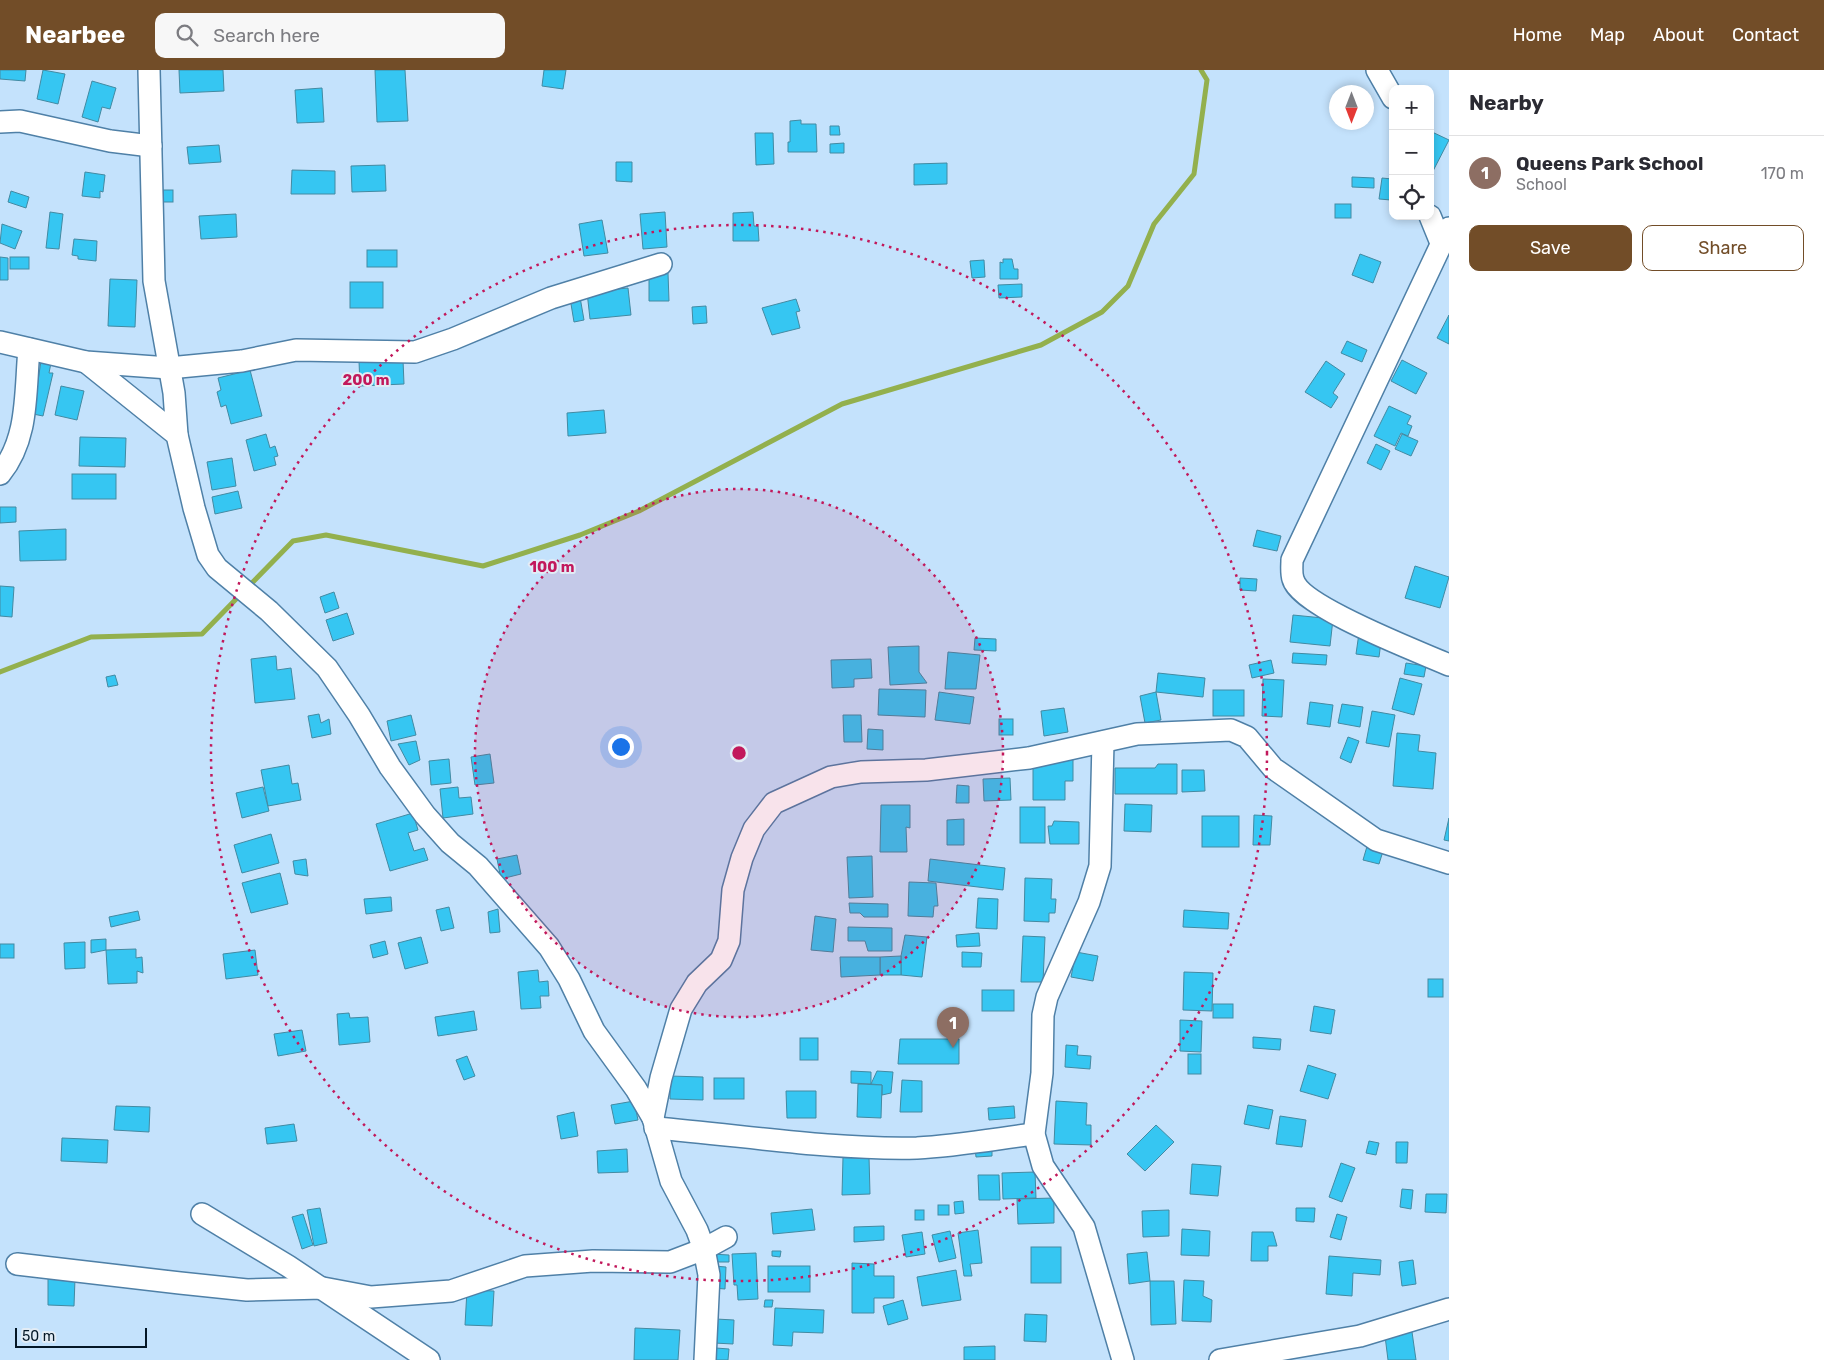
<!DOCTYPE html>
<meta charset="utf-8">
<style>
:root{--surface:#fff;--page:#f7f7f7;--text:#2b2b33;--muted:#7c7c81;--line:#e1e1e2;--accent:#724d28}
body{margin:0;font-family:Rubik,sans-serif;background:var(--page);color:var(--text)}
.controls{position:absolute;right:15px;top:15px;display:grid;overflow:hidden;border-radius:10px;box-shadow:0 2px 8px #0003}
.controls button{width:45px;height:45px;display:grid;place-items:center;padding:0;border:0;border-bottom:1px solid var(--line);background:var(--surface);color:var(--text);font:25px sans-serif}
.compass{position:absolute;left:1329px;top:15px;width:45px;height:45px;border-radius:50%;background:var(--surface);box-shadow:0 2px 8px #0003;rotate:180deg}
.scale{position:absolute;left:15px;bottom:12px;width:132px;box-sizing:border-box;padding-left:5px;border:2px solid #041726;border-top:0;font-size:14px;line-height:18px;white-space:nowrap;color:#041726;-webkit-text-stroke:4px #e2ecf5;paint-order:stroke}
.you{position:absolute;left:620px;top:676px;width:18px;height:18px;margin:-12px;border:4px solid #fff;border-radius:50%;background:#1a73e8;box-shadow:0 0 0 8px #1a73e833}
.badge{display:grid;place-items:center;width:32px;height:32px;border-radius:50%;background:var(--accent);color:#fff;font-size:16px;font-weight:700}
.pin{position:absolute;translate:-50% -41px;filter:drop-shadow(0 1px 2px #0008)}
.pin::after{content:'';position:absolute;top:26px;width:18px;height:15px;background:inherit;clip-path:polygon(0 0,100% 0,50% 100%)}
.list{margin:0;padding:0;list-style:none}
h2{display:flex;justify-content:space-between;align-items:center;height:65px;margin:0;padding:0 20px;font-size:21px}
h2 small{font-size:16px;font-weight:400;color:var(--muted)}
.list li{display:grid;grid-template-columns:32px 1fr auto;gap:15px;align-items:center;box-sizing:border-box;height:75px;padding:0 20px;border-top:1px solid var(--line)}
.list b{display:block;font-size:19px;white-space:nowrap}
.list p{margin:0;font-size:16px;white-space:nowrap;color:var(--muted)}
.list em{font-size:16px;font-style:normal;color:var(--muted)}
.actions{display:flex;gap:10px;padding:15px 20px}
.actions a{flex:1;padding:11px 0;border:1px solid var(--accent);border-radius:10px;text-align:center;font-size:18px;color:var(--accent)}
.actions .main{background:var(--accent);color:#fff}
.icon{flex:none;width:28px;height:28px;fill:none;stroke:currentColor;stroke-width:2;stroke-linecap:round;stroke-linejoin:round}
.map{position:relative;flex:none;width:1449px;height:1290px;overflow:hidden}
header{display:flex;align-items:center;gap:30px;box-sizing:border-box;height:70px;padding:0 25px;background:var(--accent);color:#fff}
header strong{font-size:24px}
nav{display:flex;gap:28px;margin-inline-start:auto;font-size:18px}
.search{width:350px;height:45px;background:var(--page);display:flex;align-items:center;gap:12px;box-sizing:border-box;padding:0 18px;border-radius:10px;color:var(--muted);font-size:19px}
main{display:flex}
aside{flex:1;background:var(--surface)}
.map>svg:first-child{display:block}
</style>
<header>
<strong>Nearbee</strong>
<div class="search"><svg class="icon" aria-label="search" viewBox="0 0 24 24"><circle cx="10" cy="10" r="6"/><path d="M15 15l6 6"/></svg>Search here</div>
<nav><a>Home</a><a>Map</a><a>About</a><a>Contact</a></nav>
</header>
<main>
<div class="map">
<svg width="1449" height="1290" viewBox="0 0 1449 1290">
<rect width="100%" height="100%" fill="#c4e2fc"/>
<g fill="none" stroke-linecap="round" stroke-linejoin="round">
<g stroke="#93b04d" stroke-width="5">
<path d="M247 518 293 471 326 465 483 496 580 465 639 441 842 334 1041 275 1102 242 1128 216 1154 154 1194 104 1207 10 1201 0"/>
<path d="M0 602 91 567 202 564 241 524"/>
</g>
</g>
<g fill="#36c6f2" stroke="#438aa2">
<path d="M0 0H26L25 11 0 9Z"/>
<path d="M43 0 65 4 58 34 37 29Z"/>
<path d="M179 0H223L224 21 180 23Z"/>
<path d="M375 0H405L408 51 377 52Z"/>
<path d="M544 0H566L563 19 542 16Z"/>
<path d="M92 11 116 18 110 39 102 37 98 52 82 47Z"/>
<path d="M322 18 324 52 297 53 295 20Z"/>
<path d="M801 50V54H816L817 82H788V72H790V51Z"/>
<path d="M830 56H839L840 65H830Z"/>
<path d="M1430 61 1449 70 1433 101 1430 100Z"/>
<path d="M755 63H773L774 94 756 95Z"/>
<path d="M844 73V83H830V74Z"/>
<path d="M219 75 221 92 189 94 187 77Z"/>
<path d="M616 92H632V112L616 111Z"/>
<path d="M947 93V114L914 115V94Z"/>
<path d="M385 95 386 121 352 122 351 96Z"/>
<path d="M292 100 335 101V124H291Z"/>
<path d="M85 102 105 105 103 122 100 121V128L82 126Z"/>
<path d="M1352 107 1374 108V118L1352 117Z"/>
<path d="M1382 108 1392 109 1391 130 1379 129Z"/>
<rect x="163" y="120" width="10" height="12"/>
<path d="M11 121 29 127 26 138 8 132Z"/>
<rect x="1335" y="134" width="16" height="14"/>
<path d="M50 142 63 144 59 179 46 178Z"/>
<path d="M665 142 667 177 643 179 640 144Z"/>
<path d="M753 142 754 156H758L759 171H733V143Z"/>
<path d="M236 144 237 167 201 169 199 146Z"/>
<path d="M602 150 608 183 584 186 579 154Z"/>
<path d="M2 154 22 161 15 179 0 173Z"/>
<path d="M74 169 97 171 96 191 78 189V186L72 185Z"/>
<rect x="367" y="180" width="30" height="17"/>
<path d="M1360 184 1381 192 1373 213 1352 205Z"/>
<path d="M0 187 8 188V210H0Z"/>
<rect x="10" y="187" width="19" height="12"/>
<path d="M1003 189H1012L1014 199H1018V209H1000V192L1003 193Z"/>
<path d="M984 190 985 207 972 208 970 191Z"/>
<path d="M649 203H668L669 231H649Z"/>
<path d="M110 209 137 210 135 257 108 256Z"/>
<rect x="350" y="212" width="33" height="26"/>
<path d="M1022 214V227L999 228 998 215Z"/>
<path d="M628 218 631 245 590 249 587 222Z"/>
<path d="M580 227 584 250 574 252 570 228Z"/>
<path d="M796 229 800 241 796 242 800 258 772 265 762 238Z"/>
<path d="M706 236 707 253 693 254 692 237Z"/>
<path d="M1449 245V274L1437 268Z"/>
<path d="M1347 271 1367 280 1362 292 1341 283Z"/>
<path d="M403 290 404 314 360 316 359 291Z"/>
<path d="M1402 290 1427 303 1416 324 1391 311Z"/>
<path d="M41 291 51 293 49 303H53L43 346 33 344Z"/>
<path d="M1326 291 1345 304 1333 323 1338 327 1331 338 1305 322Z"/>
<path d="M250 300 262 346 231 354 226 335 221 337 217 322 221 320 218 308Z"/>
<path d="M61 316 84 321 77 350 55 345Z"/>
<path d="M1389 336 1411 346 1407 354 1412 356 1408 366 1401 363 1395 376 1374 366Z"/>
<path d="M604 340 606 363 568 366 567 343Z"/>
<path d="M266 364 270 378 275 376 278 386 274 387 276 395 254 401 246 370Z"/>
<path d="M1402 364 1418 371 1411 386 1395 379Z"/>
<path d="M80 367 126 368 125 397 79 396Z"/>
<path d="M1376 374 1390 381 1381 400 1367 393Z"/>
<path d="M232 388 236 416 212 420 207 392Z"/>
<rect x="72" y="404" width="44" height="25"/>
<path d="M238 421 242 438 215 444 212 427Z"/>
<path d="M0 437H16V452L0 453Z"/>
<path d="M66 459V490L20 491 19 461Z"/>
<path d="M1257 460 1281 466 1277 481 1253 476Z"/>
<path d="M1415 496 1449 507 1440 538 1405 528Z"/>
<path d="M1240 508 1257 509 1256 521 1240 520Z"/>
<path d="M0 516 14 517 12 547 0 546Z"/>
<path d="M334 522 339 538 325 543 320 527Z"/>
<path d="M347 543 354 564 333 571 326 550Z"/>
<path d="M1293 545 1333 549 1330 576 1290 572Z"/>
<path d="M1359 563 1381 572 1379 587 1356 584Z"/>
<path d="M975 568 996 569V581L974 580Z"/>
<path d="M919 576V602L927 613 890 615 888 577Z"/>
<path d="M948 582 980 585 976 619H945Z"/>
<path d="M1293 583 1327 585 1326 595 1292 593Z"/>
<path d="M276 586 277 600 291 598 295 629 255 633 251 589Z"/>
<path d="M871 589 872 608 854 609V617L832 618 831 590Z"/>
<path d="M1271 590 1274 603 1252 608 1249 595Z"/>
<path d="M1406 593 1426 596 1424 607 1404 604Z"/>
<path d="M1158 603 1205 608 1203 627 1156 622Z"/>
<path d="M115 605 118 615 108 617 106 607Z"/>
<path d="M1400 608 1422 614 1414 645 1392 639Z"/>
<path d="M1263 609 1284 610 1282 647 1262 646Z"/>
<path d="M879 619 926 620 925 647 878 645Z"/>
<rect x="1213" y="620" width="31" height="26"/>
<path d="M939 622 974 627 970 654 935 650Z"/>
<path d="M1156 622 1161 650 1145 653 1140 626Z"/>
<path d="M1310 632 1333 635 1330 657 1307 654Z"/>
<path d="M1342 634 1363 637 1360 657 1338 653Z"/>
<path d="M1064 638 1068 662 1044 666 1041 641Z"/>
<path d="M1372 641 1395 645 1389 677 1366 673Z"/>
<path d="M319 644 321 653 329 649 331 664 312 668 308 646Z"/>
<path d="M411 645 416 665 391 671 387 651Z"/>
<path d="M843 645H861L862 672H844Z"/>
<rect x="999" y="649" width="14" height="16"/>
<path d="M868 659 883 660V680L867 679Z"/>
<path d="M1397 663 1420 665 1418 681 1436 683 1433 719 1393 716Z"/>
<path d="M1348 667 1359 671 1351 693 1340 688Z"/>
<path d="M416 671 420 690 409 695 398 674Z"/>
<path d="M490 684 494 713 475 715 471 687Z"/>
<path d="M1033 687H1073V711H1065V730H1033Z"/>
<path d="M449 689 451 713 431 715 429 691Z"/>
<path d="M1158 694H1177V724H1115V698H1155Z"/>
<path d="M289 695 292 714 298 713 301 730 268 736 261 700Z"/>
<path d="M1182 700H1204L1205 721 1182 722Z"/>
<path d="M1010 708 1011 730 984 731 983 709Z"/>
<path d="M957 715 969 716V733H956Z"/>
<path d="M263 717 269 741 242 748 236 723Z"/>
<path d="M458 717 459 728 471 727 473 744 443 748 440 719Z"/>
<path d="M1125 734 1152 735 1151 762 1124 761Z"/>
<path d="M881 735H910V758L906 757 907 782H880Z"/>
<rect x="1020" y="737" width="25" height="36"/>
<path d="M413 743 418 760 408 763 414 781 424 778 428 790 390 801 376 754Z"/>
<path d="M1254 745 1272 746 1270 775H1253Z"/>
<rect x="1202" y="746" width="37" height="31"/>
<path d="M1449 748V771L1444 770Z"/>
<path d="M964 749V775H947V750Z"/>
<path d="M1054 751 1079 752V774H1050L1048 756H1052Z"/>
<path d="M271 764 279 793 242 803 234 775Z"/>
<path d="M1368 773 1384 778 1379 794 1363 790Z"/>
<path d="M517 785 521 804 501 809 497 789Z"/>
<path d="M872 786 873 827 849 828 847 787Z"/>
<path d="M306 789 308 806 295 804 293 791Z"/>
<path d="M930 789 1005 798 1003 820 928 811Z"/>
<path d="M280 803 288 834 251 843 242 813Z"/>
<path d="M1025 808 1052 809 1051 829H1056L1055 843H1049V852L1024 851Z"/>
<path d="M909 812 936 813 938 836H934L933 847 908 846Z"/>
<path d="M391 827 392 841 366 844 364 829Z"/>
<path d="M978 828 998 829 997 859 976 858Z"/>
<path d="M849 833 888 834V847H864L860 843H850Z"/>
<path d="M449 837 454 858 441 861 436 840Z"/>
<path d="M498 839 500 862 490 863 488 842Z"/>
<path d="M1184 840 1229 843 1228 859 1183 857Z"/>
<path d="M138 841 140 850 111 857 109 847Z"/>
<path d="M815 846 836 849 833 882 811 880Z"/>
<path d="M848 857 892 858V881H868L865 871H848Z"/>
<path d="M979 863 980 876 957 877 956 865Z"/>
<path d="M905 865 927 867 922 907 901 905V886Z"/>
<path d="M1023 866 1045 867 1043 912H1021Z"/>
<path d="M421 867 428 893 405 899 398 873Z"/>
<path d="M106 869V880L91 883V870Z"/>
<path d="M385 871 388 884 373 888 370 875Z"/>
<path d="M85 872V898L65 899 64 873Z"/>
<rect x="0" y="874" width="14" height="14"/>
<path d="M136 879V888L142 887 143 903 137 901V913L108 914 106 880Z"/>
<path d="M255 880 258 905 226 909 223 884Z"/>
<path d="M962 882 982 883 981 897H962Z"/>
<path d="M1076 882 1098 886 1093 911 1071 907Z"/>
<path d="M901 886V905H880V887Z"/>
<path d="M840 887H880V905L841 907Z"/>
<path d="M538 900 539 912 548 911 549 926H540L541 938 521 939 518 902Z"/>
<path d="M1184 902 1213 903 1212 941 1183 940Z"/>
<rect x="1428" y="909" width="15" height="18"/>
<rect x="982" y="920" width="32" height="21"/>
<rect x="1213" y="934" width="20" height="14"/>
<path d="M1314 936 1335 940 1331 964 1310 961Z"/>
<path d="M474 941 477 960 438 966 435 947Z"/>
<path d="M349 943 350 948 368 947 370 972 339 975 337 944Z"/>
<path d="M1180 950 1202 951 1201 982 1180 981Z"/>
<path d="M302 960 306 981 278 986 274 964Z"/>
<path d="M1253 967 1281 969 1280 980 1253 978Z"/>
<rect x="800" y="968" width="18" height="22"/>
<path d="M900 969H959V994H898Z"/>
<path d="M1066 975 1078 976 1077 985 1091 986 1090 999 1065 997Z"/>
<rect x="1188" y="984" width="13" height="20"/>
<path d="M467 986 475 1006 464 1010 456 990Z"/>
<path d="M1308 995 1336 1004 1328 1029 1300 1021Z"/>
<path d="M851 1001 871 1002V1014L851 1013Z"/>
<path d="M877 1001 893 1002 891 1023 882 1025V1015L871 1014Z"/>
<path d="M670 1006 703 1007V1030L670 1029Z"/>
<rect x="714" y="1008" width="30" height="21"/>
<path d="M902 1010 922 1011V1042H900Z"/>
<path d="M858 1014 882 1015 881 1048 857 1047Z"/>
<path d="M786 1021H816V1048H787Z"/>
<path d="M634 1031 638 1050 615 1054 611 1035Z"/>
<path d="M1056 1031 1087 1033 1086 1055H1091V1075L1054 1074Z"/>
<path d="M1248 1035 1273 1040 1269 1059 1244 1054Z"/>
<path d="M116 1036 150 1037 149 1062 114 1060Z"/>
<path d="M1014 1036 1015 1048 989 1050 988 1038Z"/>
<path d="M574 1042 578 1066 561 1069 557 1046Z"/>
<path d="M1280 1046 1306 1050 1302 1077 1276 1074Z"/>
<path d="M294 1054 297 1071 267 1074 265 1058Z"/>
<path d="M1156 1055 1174 1072 1145 1101 1127 1084Z"/>
<path d="M62 1068 108 1070 107 1093 61 1091Z"/>
<path d="M1369 1071 1379 1073 1376 1085 1366 1083Z"/>
<path d="M1396 1072H1408L1407 1093H1396Z"/>
<path d="M992 1077V1086L976 1087 975 1078Z"/>
<path d="M627 1079 628 1102 598 1103 597 1081Z"/>
<path d="M843 1087H869L870 1124 842 1125Z"/>
<path d="M1341 1093 1355 1098 1342 1132 1329 1127Z"/>
<path d="M1192 1094 1221 1096 1218 1126 1190 1124Z"/>
<path d="M1035 1102 1036 1128 1003 1129 1002 1103Z"/>
<path d="M978 1105H999L1000 1130H979Z"/>
<path d="M1402 1119 1413 1120 1411 1139 1400 1137Z"/>
<path d="M1426 1124H1447L1446 1143 1425 1142Z"/>
<path d="M1054 1128V1153L1018 1154 1017 1129Z"/>
<path d="M963 1131 964 1143 955 1144 954 1132Z"/>
<rect x="938" y="1135" width="11" height="10"/>
<path d="M320 1138 327 1173 314 1176 307 1140Z"/>
<path d="M1296 1138H1315L1314 1152 1296 1151Z"/>
<path d="M812 1139 815 1160 773 1164 771 1143Z"/>
<rect x="915" y="1140" width="9" height="10"/>
<path d="M1169 1140V1166L1143 1167 1142 1141Z"/>
<path d="M303 1144 313 1175 302 1179 292 1147Z"/>
<path d="M1337 1144 1347 1147 1341 1170 1330 1167Z"/>
<path d="M884 1156V1170L854 1172V1157Z"/>
<path d="M1182 1159 1210 1161 1209 1186 1181 1185Z"/>
<path d="M978 1160 982 1193 970 1194 972 1206H964L958 1163Z"/>
<path d="M950 1161 956 1188 939 1192 932 1165Z"/>
<path d="M922 1162 925 1184 906 1187 902 1165Z"/>
<path d="M1252 1162H1273L1277 1176H1268V1191H1251Z"/>
<rect x="1031" y="1177" width="30" height="36"/>
<path d="M772 1181H781L780 1187 772 1186Z"/>
<path d="M1147 1182 1150 1211 1129 1214 1127 1184Z"/>
<path d="M756 1183 758 1229 738 1230 737 1215H734L732 1184Z"/>
<path d="M712 1184 729 1185V1192H711Z"/>
<path d="M1329 1186 1381 1190 1380 1205 1353 1203 1352 1226 1326 1224Z"/>
<path d="M1413 1190 1416 1214 1402 1216 1399 1192Z"/>
<path d="M852 1193 874 1194V1206H894V1228H874V1243H852Z"/>
<path d="M714 1196 726 1197 725 1219 713 1218Z"/>
<rect x="768" y="1196" width="42" height="26"/>
<path d="M956 1200 961 1230 922 1236 917 1207Z"/>
<path d="M48 1208 75 1209 74 1236 48 1235Z"/>
<path d="M1184 1210 1204 1211 1203 1226 1212 1230 1211 1252 1182 1251Z"/>
<path d="M1150 1211H1174L1176 1254 1151 1255Z"/>
<path d="M467 1220 494 1221 492 1256 465 1255Z"/>
<path d="M765 1230H773L772 1237H764Z"/>
<path d="M903 1230 908 1249 888 1255 883 1236Z"/>
<path d="M775 1238 824 1240 823 1263 793 1262 792 1276 773 1275Z"/>
<path d="M1025 1244 1047 1245 1046 1272 1024 1271Z"/>
<path d="M716 1249 734 1250 733 1274 714 1273Z"/>
<path d="M635 1258 680 1260 678 1290H634Z"/>
<path d="M1412 1262 1416 1290H1388L1385 1266Z"/>
<path d="M995 1276V1290H964V1277Z"/>
<path d="M716 1278 729 1279 728 1290H715Z"/>
</g>
<g fill="none" stroke-linecap="round" stroke-linejoin="round">
<g stroke="#4f80a7" stroke-width="24">
<g id="minor">
<path d="M149 0 154 211 174 323 177 365"/>
<path d="M1377 0 1393 28"/>
<path d="M0 52 20 51 110 71 151 76"/>
<path d="M1430 146 1441 173"/>
<path d="M1449 158 1292 490C1292 496 1291 503 1293 509 1300 537 1420 582 1449 595"/>
<path d="M0 272 86 292 169 298 242 291 296 280 415 282 453 269 551 228 661 194"/>
<path d="M86 292 177 365 194 438 208 485 217 498 269 541 327 598 359 645 390 697 425 745 450 773 478 796 549 877 569 909 594 961 636 1019 653 1048"/>
<path d="M0 404C29 369 25 322 29 279"/>
<path d="M1103 672 1100 796 1089 832 1047 927 1043 945 1042 1003 1034 1064 1043 1096 1084 1157 1123 1290"/>
<path d="M655 1058C741 1065 830 1080 917 1078 956 1076 995 1069 1034 1064"/>
<path d="M202 1144 288 1196 429 1290"/>
<path d="M17 1194 180 1213 247 1220 323 1218 371 1227 451 1221 525 1196 593 1191 670 1192 704 1179 726 1167"/>
<path d="M705 1290 709 1205 704 1179 697 1160 671 1111 653 1048 661 1008 681 939 697 913 721 890 729 871 733 820 742 788 754 759 774 733 831 707 861 702 926 700 1029 688 1137 664 1231 660 1247 667 1273 698 1376 770 1449 793"/>
<path d="M1220 1290 1360 1266 1449 1239"/>
</g>
</g>
<use href="#minor" stroke="#fff" stroke-width="21"/>
</g>
<circle cx="739" cy="683" r="264" fill="#c2185b" fill-opacity=".12"/>
<g fill="none" stroke="#c2185b" stroke-width="2.5" stroke-dasharray="2.5 5">
<circle cx="739" cy="683" r="264"/>
<circle cx="739" cy="683" r="528"/>
</g>
<circle cx="739" cy="683" r="8" fill="#c2185b" stroke="#e2ecf5" stroke-width="2.5"/>
<g font-size="15" text-anchor="middle" font-weight="bold" fill="#c2185b" stroke="#e2ecf5" stroke-width="4" stroke-linejoin="round" paint-order="stroke">
<text x="366" y="315">200 m</text>
<text x="552" y="502">100 m</text>
</g>
</svg>
<div class="controls">
<button>+</button>
<button>−</button>
<button><svg class="icon" aria-label="locate" viewBox="0 0 24 24"><circle cx="12" cy="12" r="6"/><path d="M12 2v4M12 18v4M2 12h4M18 12h4"/></svg></button>
</div>
<svg class="compass" viewBox="-18 -18 36 36"><path d="M0-13l5 13h-10z" fill="#e53935"/><path d="M0 13l5-13h-10z" fill="#7c7c81"/></svg>
<div class="scale">50 m</div>
<div class="you"></div>
<div class="pin badge" style="left:953px;top:978px;background:#8d6e63">1</div>
</div>
<aside>
<h2>Nearby<small></small></h2>
<ul class="list">
<li><span class="badge" style="background:#8d6e63">1</span><div><b>Queens Park School</b><p>School</p></div><em>170 m</em></li>
</ul>
<div class="actions"><a class="main">Save</a><a>Share</a></div>
</aside>
</main>
